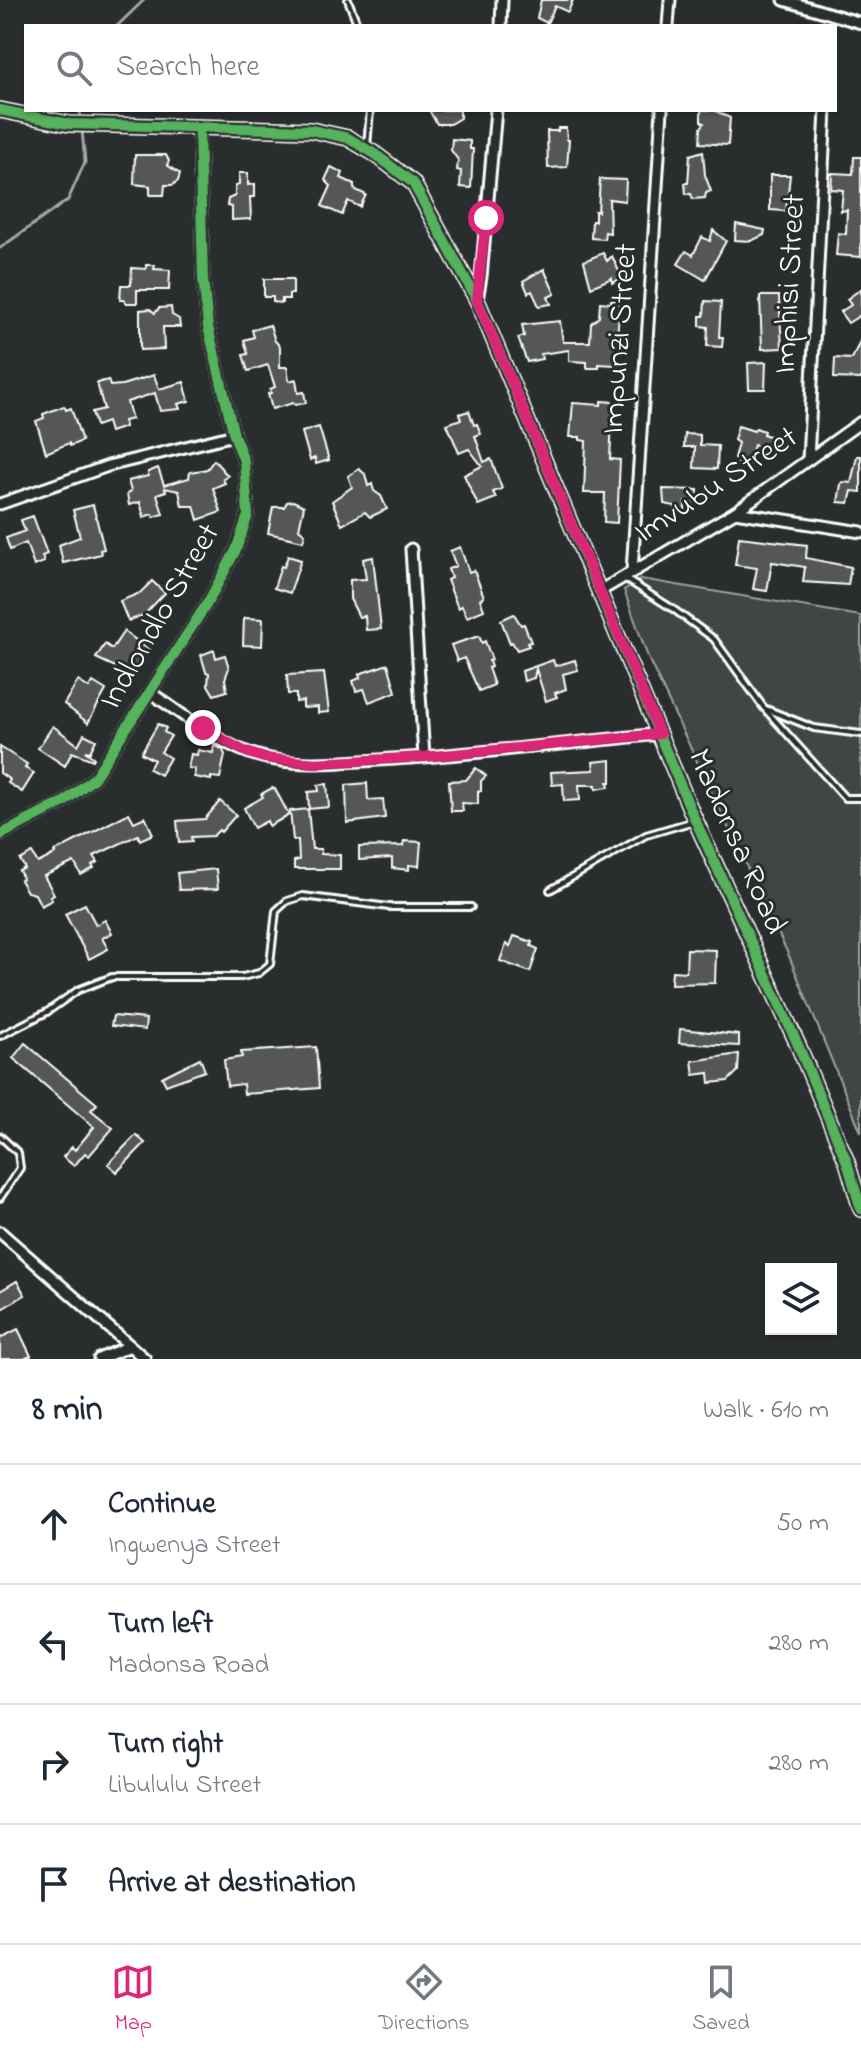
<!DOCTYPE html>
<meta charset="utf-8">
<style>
:root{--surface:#fff;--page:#f2f2f3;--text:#1f2937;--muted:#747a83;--line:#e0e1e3;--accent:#db2777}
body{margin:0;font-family:"Indie Flower",sans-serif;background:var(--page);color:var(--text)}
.controls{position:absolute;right:24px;bottom:24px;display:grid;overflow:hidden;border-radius:0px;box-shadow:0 2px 6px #0004}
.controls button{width:72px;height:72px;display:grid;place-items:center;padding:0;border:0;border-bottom:2px solid var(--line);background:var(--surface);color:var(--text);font:40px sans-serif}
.stop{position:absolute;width:24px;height:24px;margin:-18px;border:6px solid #db2777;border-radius:50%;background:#fff}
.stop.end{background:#db2777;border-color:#fff;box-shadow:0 2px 8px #0008}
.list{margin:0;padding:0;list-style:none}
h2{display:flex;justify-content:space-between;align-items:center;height:104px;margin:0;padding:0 32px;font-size:34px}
h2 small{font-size:26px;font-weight:400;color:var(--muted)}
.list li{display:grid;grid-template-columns:52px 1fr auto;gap:24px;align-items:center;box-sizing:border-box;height:120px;padding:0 32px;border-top:2px solid var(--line)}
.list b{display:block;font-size:30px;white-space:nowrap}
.list p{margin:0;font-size:26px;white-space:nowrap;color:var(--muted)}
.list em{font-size:26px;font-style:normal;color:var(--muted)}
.icon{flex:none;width:44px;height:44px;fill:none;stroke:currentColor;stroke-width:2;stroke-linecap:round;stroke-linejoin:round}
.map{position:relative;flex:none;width:861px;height:1359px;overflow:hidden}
.search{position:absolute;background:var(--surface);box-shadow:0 2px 6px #0004;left:24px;right:24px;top:24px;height:88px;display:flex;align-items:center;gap:20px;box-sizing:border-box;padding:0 28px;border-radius:0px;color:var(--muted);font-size:30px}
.sheet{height:584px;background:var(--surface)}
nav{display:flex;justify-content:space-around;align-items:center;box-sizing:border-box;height:112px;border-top:2px solid var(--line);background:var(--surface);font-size:22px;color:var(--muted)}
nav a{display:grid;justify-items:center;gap:4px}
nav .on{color:var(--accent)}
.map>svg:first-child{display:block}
</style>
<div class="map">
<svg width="861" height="1359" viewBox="0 0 861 1359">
<rect width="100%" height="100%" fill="#2a2d2e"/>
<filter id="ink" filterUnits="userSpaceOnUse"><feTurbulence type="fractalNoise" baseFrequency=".0125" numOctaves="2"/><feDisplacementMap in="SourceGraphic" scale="16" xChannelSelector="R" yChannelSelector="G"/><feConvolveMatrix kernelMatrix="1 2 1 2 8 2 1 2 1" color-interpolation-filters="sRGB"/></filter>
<g filter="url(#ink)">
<path fill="#414445" stroke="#a0a2a2" stroke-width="2" d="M641 579 861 616V1132L789 956 649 660 624 590Z"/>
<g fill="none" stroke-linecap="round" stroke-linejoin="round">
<g stroke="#a6a7a7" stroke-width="3">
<path d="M117 26 144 0"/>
<path d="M80 110 81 122"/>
<path d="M0 248 68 200 85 162 82 130"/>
</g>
</g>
<g fill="#555758" stroke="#fff" stroke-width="2">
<path d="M541 0H573L568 12 555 6 547 23 537 18Z"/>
<path d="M429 110H460V118L450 124H437Z"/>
<path d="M701 110H714L730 118 728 145 700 143 701 128 704 123 701 121Z"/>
<path d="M558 128H566L567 140H569L567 167 548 168 547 131H558Z"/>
<path d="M452 139 470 141V149H473L471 188 460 187 461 171 457 170 458 160 451 150Z"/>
<path d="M703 151 705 175 711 191 706 193 705 198 693 199 691 194H686L685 183H688L690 155Z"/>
<path d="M135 155H166L169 161 167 165 180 174 178 181 173 185H165L164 195H150V186L134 184Z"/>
<path d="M854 157H861V257L836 255 838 233 846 234 847 210 841 211 843 190 831 189 832 173 853 174Z"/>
<path d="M331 167 343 173 341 178 354 184V189L366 195 360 207 348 201 342 215 322 206 331 186 325 180Z"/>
<path d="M239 173H248V185L255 184V197H250L251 219 232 220V207L227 206 228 199 235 196V186L239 184Z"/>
<path d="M770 175H790L786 211 770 210Z"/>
<path d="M600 179 626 180 625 201 609 199 610 233 605 232 604 239 591 238 592 221H595V211L598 212Z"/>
<path d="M736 224 765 230 764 235 751 241 735 240Z"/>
<path d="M713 230 726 241 705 280 678 264 686 251 693 255 702 237 710 241Z"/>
<path d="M603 253 607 261 612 256 622 278 612 283V278L591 287 584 261Z"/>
<path d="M146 265H155L154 269 170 270 169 290H137V303H126L125 300H120L121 285H131L132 268 146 269Z"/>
<path d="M544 269 555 294 548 297 551 304 539 306 532 291 528 293 523 281Z"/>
<path d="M264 279H293V294H289V299H282V303L273 302V297H264Z"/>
<path d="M861 289V319L859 316 848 323 840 312 851 305 847 299Z"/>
<path d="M760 296H779L782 348 762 349Z"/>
<path d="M611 300H620L615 365 599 364V368H587V362L569 361V350L541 354 542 359 527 362 518 338 524 336 522 325 560 321 563 342H590L591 323 599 317 600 302 611 303Z"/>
<path d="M705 301 721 302 719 337H723L722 347 707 346 708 327 700 326V316H704Z"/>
<path d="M171 307 172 315 179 319 180 327H163L164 349 140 350V310L150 309 155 313 159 308Z"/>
<path d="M270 325 275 341 280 346V367H287L289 381 296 379 298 393 304 392 306 403 295 405 293 403 272 409 268 394 271 393 270 389 275 387 268 365 248 371 243 355 248 354 244 340 254 337 252 330Z"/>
<path d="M861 339V379L834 378 835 358 852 359Z"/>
<path d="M766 362 765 389H749L748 363Z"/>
<path d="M154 375 159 389 184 382 189 401 178 404 180 409 160 411 155 393 127 402 132 419 124 421 125 427 110 432 107 422 96 426 92 412 104 409 97 383 108 380 110 386 122 385Z"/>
<path d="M601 401 613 402 610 459 620 460 617 523 604 522 605 493H584L586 441 580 440V437H570L573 403 601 405Z"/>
<path d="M64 406 66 410 71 408 82 441 70 446 69 443 46 453 36 421 44 418 43 414Z"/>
<path d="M469 411 474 425 477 424 481 434 475 436 484 462 491 459 502 489 493 492 496 498 478 505 464 475 482 466 469 449 459 453 447 424 461 419 459 414Z"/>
<path d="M738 426 754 431 756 428 764 431 763 434 775 438 771 451 754 445 747 466 738 463 739 460 734 458 738 443 734 440Z"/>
<path d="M319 427 329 460 316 464 315 458 310 460 302 432Z"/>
<path d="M685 434 700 435V445L718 446 717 469 694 468 695 447H684Z"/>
<path d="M857 456H861V492L852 491 849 503 838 502 841 484 842 482 851 483Z"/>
<path d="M214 460 228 476 223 479 225 483 213 488 221 512 198 520 194 506H182L179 491 165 488 166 491 157 494 163 514 154 517 152 514 144 517 140 502 129 505 127 494 131 491 128 481 148 476V472L158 468 164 485 189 478 190 472 207 469Z"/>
<path d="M359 469 365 474 368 486 372 484 374 491 381 496 387 509 370 517 365 512 342 525 332 501 352 487 348 476Z"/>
<path d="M663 489 698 490 697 503 685 502V512L676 511 675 506 664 504Z"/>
<path d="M293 501 304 506 299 529 305 534 303 541 268 533 273 507H284L287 502Z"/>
<path d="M93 505 104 549 100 550 101 554 63 563 59 545 80 537 73 510Z"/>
<path d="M33 516 47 554 42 556 44 562 34 566 26 543 10 550 6 538 25 531 21 520Z"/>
<path d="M739 537 807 545 806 558 851 567 848 585 803 582 805 567 772 562 767 591 753 589 757 568 735 565Z"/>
<path d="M460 547 469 572 474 570 484 597 480 599 484 610 467 617 462 606 458 608 447 580 451 578 448 569 456 566 450 551Z"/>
<path d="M288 556 301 560 290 593 274 588 281 566 284 567Z"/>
<path d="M373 557 381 629 366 630 365 616 359 617 350 599V580L366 579 363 559Z"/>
<path d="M152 581 165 593 144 615 128 621 120 601 140 593Z"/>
<path d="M514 614 521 625 524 624 531 642 527 643 529 646 517 650 512 642 510 643 501 620Z"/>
<path d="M244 618 263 619 262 646 243 645Z"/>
<path d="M124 631 149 650 132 673 117 663 115 667 96 658 105 644 112 649Z"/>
<path d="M479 636 482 643 485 641 492 660 489 661 491 667 488 668 494 685 479 691 464 658 457 661 451 645Z"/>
<path d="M214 650 216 658 225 655 229 668 225 679 227 691 214 695 208 685 209 673 206 672 201 655Z"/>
<path d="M553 660 555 666 575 660 578 670 563 674 566 689 555 693 557 697 546 701 536 669 534 678 524 681 522 671Z"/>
<path d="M388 664 396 692 369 702 364 689 356 691 353 681 360 678 359 674Z"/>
<path d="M324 673 329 712 318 713V707L303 708V701L296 702V694H288L287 675Z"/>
<path d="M78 681 89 688 93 682 106 690 88 723 64 704Z"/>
<path d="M158 724 166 728 164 732 171 736 161 752 170 758 160 775 149 769 154 760 141 753Z"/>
<path d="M53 726 78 745 84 734 96 740 90 752 85 751 94 758 93 760 72 752 65 766 38 748Z"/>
<path d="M214 745 223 750 225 755 220 778 211 777V780L194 777 195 769 188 768 191 754 197 755 198 750 213 753Z"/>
<path d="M0 747 27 764 25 768 34 773 22 792 8 783 10 780 0 773Z"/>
<path d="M611 760V782H608L609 787 596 789V785H579L580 800 564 801 563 784 552 785 551 772 594 770 593 762Z"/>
<path d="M476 768 486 776 481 781V791H478V804L462 803 463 811H451L449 781 466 780Z"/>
<path d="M367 783 368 800 383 799 385 818 347 823 346 785Z"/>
<path d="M327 784 329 807 309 809 308 792 319 791 318 785Z"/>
<path d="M272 788 275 789 289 815 269 826 267 821 254 828 244 808 263 797 261 794Z"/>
<path d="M220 801 236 815 221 832 219 830 213 836 191 837 192 842 179 843 177 821 205 819Z"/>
<path d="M308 809 312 849H321V854L340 855V869H294V861L299 860 298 840H293L290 811Z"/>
<path d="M129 813 134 822 145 817 153 834 140 840 138 835 94 856 98 862 92 865 94 868 81 875 74 862 44 876 54 894 50 896 52 900 41 906 35 894 27 892 20 880 23 878 19 871 25 868 20 860 32 853 38 863 55 854 54 852Z"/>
<path d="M404 841 421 842 419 866 409 865V870L392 868V858L359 860V847L403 846Z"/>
<path d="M216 869 218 889 179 890 177 873Z"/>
<path d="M85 904 96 925 105 920 112 933 102 938 108 949 89 959 65 914Z"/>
<path d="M514 936 532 942 531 946 538 949 530 972 500 961 506 944 510 946Z"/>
<path d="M687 949 716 950 715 983 671 984 672 971 686 972Z"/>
<path d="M113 1016 146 1019 145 1030 111 1026Z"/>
<path d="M680 1029 739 1035V1046L679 1043Z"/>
<path d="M25 1043 97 1104 91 1110 113 1128 89 1156 85 1153 74 1166 63 1157 72 1147 75 1150 94 1127 13 1058Z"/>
<path d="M316 1047 319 1088 244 1094 243 1084 227 1086 224 1060 242 1057 241 1052Z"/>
<path d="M739 1054 738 1071 728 1081 710 1083 709 1073 694 1075 692 1061Z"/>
<path d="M200 1058 205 1071 166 1085 162 1077Z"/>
<path d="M136 1135 145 1143 117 1172 108 1164Z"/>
<path d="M17 1281 25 1295 0 1310V1291Z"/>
<path d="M18 1329 31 1356 24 1359H0V1338Z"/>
</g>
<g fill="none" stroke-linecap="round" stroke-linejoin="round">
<g stroke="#fff" stroke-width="10">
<g id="lane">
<path d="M348 0 358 26"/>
<path d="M367 147 370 110"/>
<path d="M624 578 673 609 714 639 764 708 845 798H861"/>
<path d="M766 709 814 728 861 734"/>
<path d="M550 890 646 835 694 821"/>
<path d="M0 1036 47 1012 78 990 112 977H242L259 973 270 964 276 911 287 901 303 896 389 907H471"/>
<path d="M0 1136 18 1153 20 1168 0 1198"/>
</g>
</g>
<g stroke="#fff" stroke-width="15">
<g id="street">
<path d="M784 0 861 23"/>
<path d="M501 26 502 0"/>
<path d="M668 26 670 0"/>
<path d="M477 300 481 277 496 110"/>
<path d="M808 460 826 110"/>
<path d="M0 504 108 466 234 435"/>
<path d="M735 512 861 532"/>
<path d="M411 549 424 757"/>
<path d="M632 571 662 110"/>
<path d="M600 591 735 512 861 422"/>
<path d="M151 693C185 716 222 747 262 757 300 767 341 762 378 760 472 755 566 743 660 734"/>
<path d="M0 835 64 802 94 778 208 602 236 550 248 515 244 461 234 435 208 327 203 278 199 129"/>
<path d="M0 1232 145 1359"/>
<path d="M99 1359 130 1346"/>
</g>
</g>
<g stroke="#fff" stroke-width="18">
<path id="secondary" d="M0 110 69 124 311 130 348 138 375 154 413 183 477 300 692 813 798 1045 847 1162 861 1209"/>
</g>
<use href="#lane" stroke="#2a2d2e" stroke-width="4"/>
<use href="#street" stroke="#2a2d2e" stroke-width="9"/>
<use href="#secondary" stroke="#2a2d2e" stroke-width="12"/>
<g stroke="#2a2d2e" stroke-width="15">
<g id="cycleway">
<path d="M0 110 69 124 311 130 348 138 375 154 413 183 477 300 692 813 798 1045 847 1162 861 1209"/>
<path d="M0 835 64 802 94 778 208 602 236 550 248 515 244 461 234 435 208 327 203 278 199 129"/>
</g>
</g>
<use href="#cycleway" stroke="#56b35d" stroke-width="10"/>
</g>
</g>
<g fill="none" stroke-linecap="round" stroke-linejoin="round" filter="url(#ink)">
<path stroke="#db2777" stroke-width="10" d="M203 728 246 752 264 758 316 763 424 757 660 734 477 300 486 218"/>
</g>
<g text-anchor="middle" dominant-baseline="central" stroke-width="6" stroke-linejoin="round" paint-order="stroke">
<g font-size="32" fill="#fff" stroke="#2a2d2e">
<text transform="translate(791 284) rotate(-87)">Imphisi Street</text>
<text transform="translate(621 339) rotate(-86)">Impunzi Street</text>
<text transform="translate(717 486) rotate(-33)">Imvubu Street</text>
<text transform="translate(161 617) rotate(-60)">Indlondlo Street</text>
<text transform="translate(736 842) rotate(66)">Madonsa Road</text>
</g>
</g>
</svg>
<div class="controls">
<button><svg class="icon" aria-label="layers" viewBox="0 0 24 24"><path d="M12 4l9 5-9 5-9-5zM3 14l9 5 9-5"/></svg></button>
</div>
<div class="stop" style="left:486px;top:218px"></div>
<div class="stop end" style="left:203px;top:728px"></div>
<div class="search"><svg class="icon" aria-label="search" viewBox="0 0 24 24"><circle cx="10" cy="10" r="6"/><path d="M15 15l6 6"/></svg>Search here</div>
</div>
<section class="sheet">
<h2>8 min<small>Walk · 610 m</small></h2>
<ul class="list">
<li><svg class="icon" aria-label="ahead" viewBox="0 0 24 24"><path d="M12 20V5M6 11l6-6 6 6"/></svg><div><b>Continue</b><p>Ingwenya Street</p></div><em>50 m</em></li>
<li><svg class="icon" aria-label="left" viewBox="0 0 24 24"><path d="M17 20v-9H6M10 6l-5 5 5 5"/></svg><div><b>Turn left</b><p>Madonsa Road</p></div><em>280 m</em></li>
<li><svg class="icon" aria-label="right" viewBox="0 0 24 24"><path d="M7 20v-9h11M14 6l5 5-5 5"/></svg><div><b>Turn right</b><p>Libululu Street</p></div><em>280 m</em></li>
<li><svg class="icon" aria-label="arrive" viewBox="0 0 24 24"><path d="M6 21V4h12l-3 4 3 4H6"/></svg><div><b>Arrive at destination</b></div></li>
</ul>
</section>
<nav>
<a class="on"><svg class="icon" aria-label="map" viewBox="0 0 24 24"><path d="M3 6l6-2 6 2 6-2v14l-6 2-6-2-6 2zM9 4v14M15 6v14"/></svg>Map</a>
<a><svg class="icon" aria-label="directions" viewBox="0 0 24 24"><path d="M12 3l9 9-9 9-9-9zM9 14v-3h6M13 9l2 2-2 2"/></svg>Directions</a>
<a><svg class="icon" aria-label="saved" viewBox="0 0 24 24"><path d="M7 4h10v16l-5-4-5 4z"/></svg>Saved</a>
</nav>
